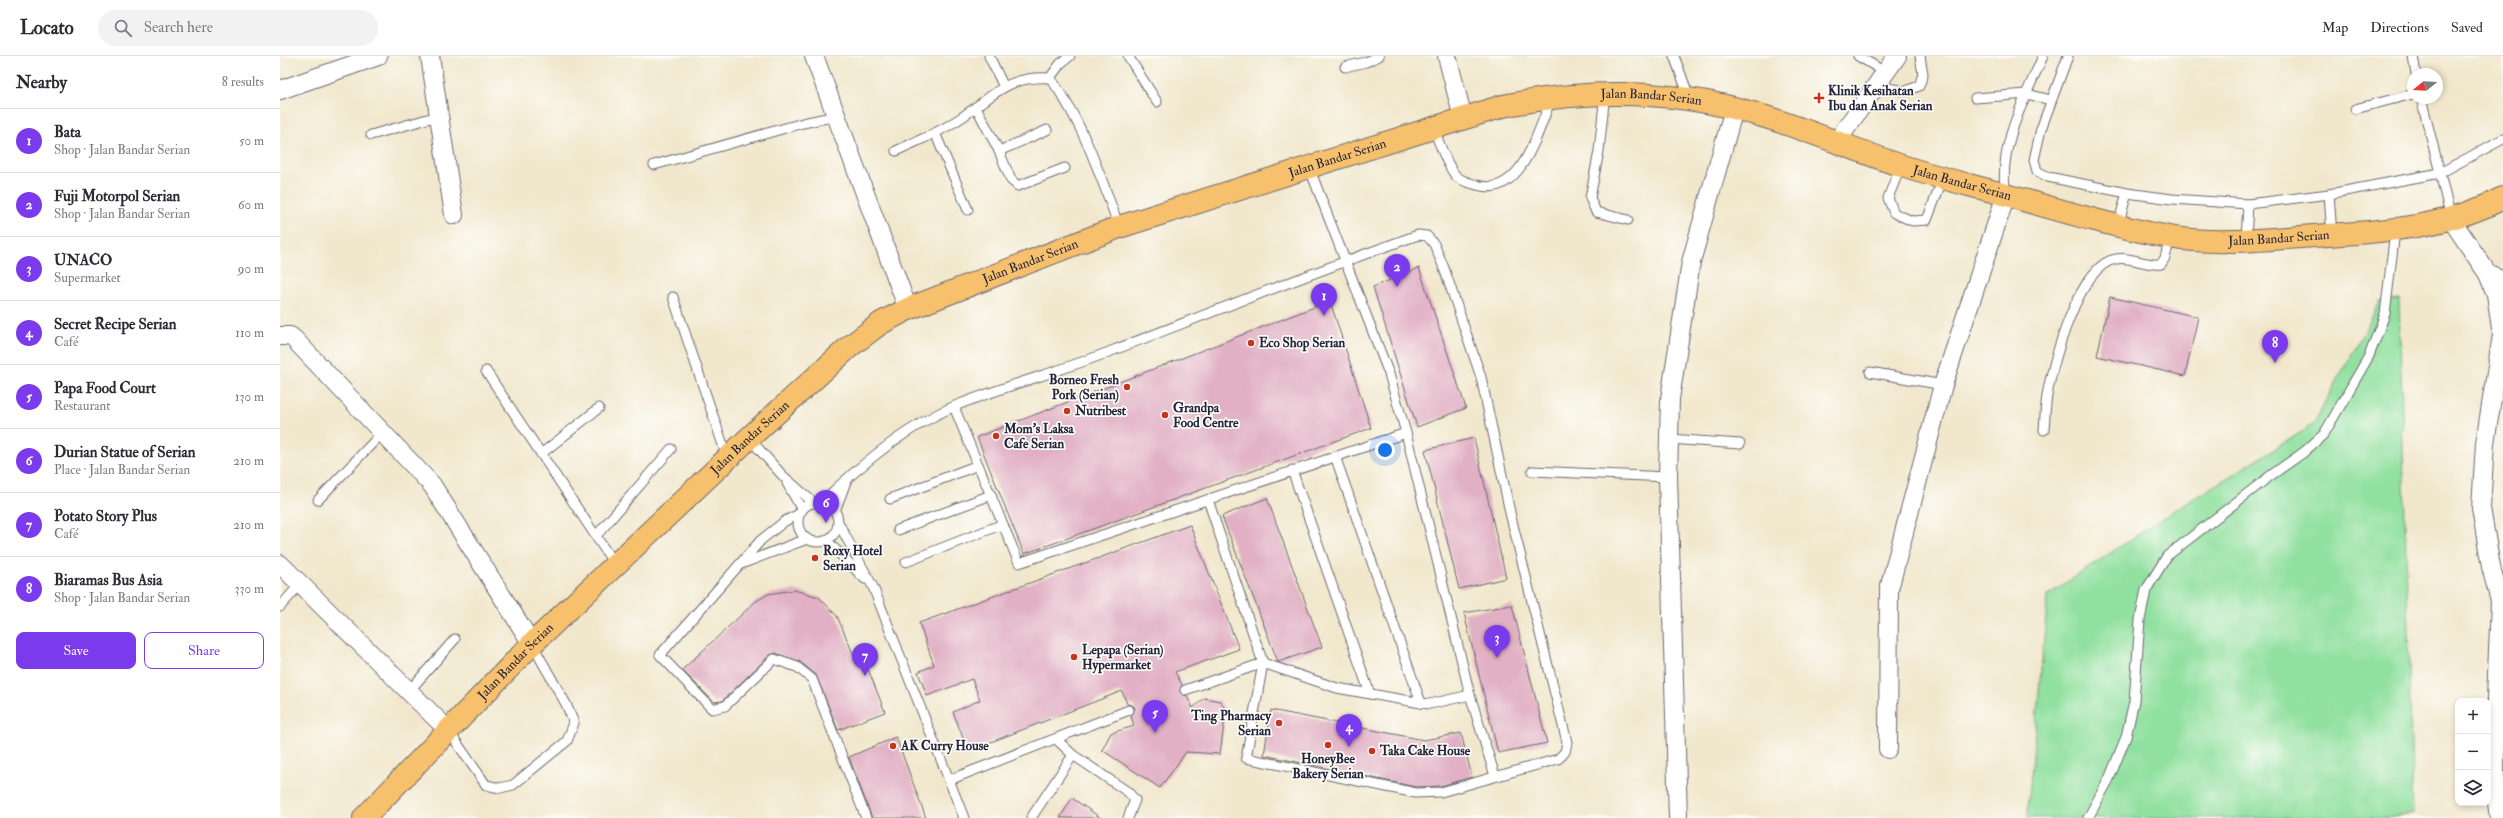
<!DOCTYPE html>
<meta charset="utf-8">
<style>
:root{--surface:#fff;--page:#f2f2f3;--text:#2b2b33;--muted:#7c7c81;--line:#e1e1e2;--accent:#7c3aed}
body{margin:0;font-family:"IM FELL Double Pica",serif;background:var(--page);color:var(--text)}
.controls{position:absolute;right:12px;bottom:12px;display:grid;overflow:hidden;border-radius:8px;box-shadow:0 2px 6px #0003}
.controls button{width:36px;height:36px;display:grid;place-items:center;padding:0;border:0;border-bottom:1px solid var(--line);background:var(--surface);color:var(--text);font:20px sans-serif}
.compass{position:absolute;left:2127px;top:12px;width:36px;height:36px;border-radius:50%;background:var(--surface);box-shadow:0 2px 6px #0003;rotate:252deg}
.you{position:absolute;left:1105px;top:394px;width:14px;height:14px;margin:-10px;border:3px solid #fff;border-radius:50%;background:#1a73e8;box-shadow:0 0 0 6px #1a73e833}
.badge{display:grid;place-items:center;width:26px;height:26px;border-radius:50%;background:var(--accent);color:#fff;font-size:13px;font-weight:700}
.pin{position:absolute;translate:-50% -33px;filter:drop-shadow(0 1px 2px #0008)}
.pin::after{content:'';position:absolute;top:21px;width:14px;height:12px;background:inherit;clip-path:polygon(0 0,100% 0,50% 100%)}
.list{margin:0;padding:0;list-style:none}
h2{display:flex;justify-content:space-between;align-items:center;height:52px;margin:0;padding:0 16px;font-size:17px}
h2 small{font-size:13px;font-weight:400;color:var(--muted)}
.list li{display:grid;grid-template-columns:26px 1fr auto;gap:12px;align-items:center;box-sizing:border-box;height:64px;padding:0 16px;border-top:1px solid var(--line)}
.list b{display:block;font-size:15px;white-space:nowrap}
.list p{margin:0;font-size:13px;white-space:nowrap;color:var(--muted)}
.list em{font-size:13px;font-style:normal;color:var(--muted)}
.actions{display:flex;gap:8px;padding:12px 16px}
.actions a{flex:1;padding:9px 0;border:1px solid var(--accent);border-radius:8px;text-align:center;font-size:14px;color:var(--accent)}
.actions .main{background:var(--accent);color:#fff}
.icon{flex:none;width:22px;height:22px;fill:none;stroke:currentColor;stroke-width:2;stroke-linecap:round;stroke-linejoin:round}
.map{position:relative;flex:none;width:2223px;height:762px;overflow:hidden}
header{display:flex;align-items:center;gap:24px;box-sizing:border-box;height:56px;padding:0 20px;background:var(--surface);border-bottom:1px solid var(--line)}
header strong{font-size:19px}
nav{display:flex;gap:22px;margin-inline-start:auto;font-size:14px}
.search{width:280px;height:36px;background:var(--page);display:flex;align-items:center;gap:10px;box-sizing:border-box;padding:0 14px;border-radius:22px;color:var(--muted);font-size:15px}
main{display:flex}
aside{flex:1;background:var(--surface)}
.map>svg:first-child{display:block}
</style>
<header>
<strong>Locato</strong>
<div class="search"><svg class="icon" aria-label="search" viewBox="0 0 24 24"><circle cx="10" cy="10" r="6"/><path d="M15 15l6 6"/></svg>Search here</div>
<nav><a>Map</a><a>Directions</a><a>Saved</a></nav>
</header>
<main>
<aside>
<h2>Nearby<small>8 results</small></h2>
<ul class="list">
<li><span class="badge">1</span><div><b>Bata</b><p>Shop · Jalan Bandar Serian</p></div><em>50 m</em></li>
<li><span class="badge">2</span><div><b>Fuji Motorpol Serian</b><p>Shop · Jalan Bandar Serian</p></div><em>60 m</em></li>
<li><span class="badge">3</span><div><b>UNACO</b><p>Supermarket</p></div><em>90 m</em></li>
<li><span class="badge">4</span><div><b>Secret Recipe Serian</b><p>Café</p></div><em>110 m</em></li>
<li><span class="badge">5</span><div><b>Papa Food Court</b><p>Restaurant</p></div><em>130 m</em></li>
<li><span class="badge">6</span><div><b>Durian Statue of Serian</b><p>Place · Jalan Bandar Serian</p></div><em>210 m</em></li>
<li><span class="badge">7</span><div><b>Potato Story Plus</b><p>Café</p></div><em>210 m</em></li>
<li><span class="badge">8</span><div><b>Biaramas Bus Asia</b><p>Shop · Jalan Bandar Serian</p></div><em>330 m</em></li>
</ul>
<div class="actions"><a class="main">Save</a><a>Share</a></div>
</aside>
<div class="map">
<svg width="2223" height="762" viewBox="0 0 2223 762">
<rect width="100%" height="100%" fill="#fdfcf7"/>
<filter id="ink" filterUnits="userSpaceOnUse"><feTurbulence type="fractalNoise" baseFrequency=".025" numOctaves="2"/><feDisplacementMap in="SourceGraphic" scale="8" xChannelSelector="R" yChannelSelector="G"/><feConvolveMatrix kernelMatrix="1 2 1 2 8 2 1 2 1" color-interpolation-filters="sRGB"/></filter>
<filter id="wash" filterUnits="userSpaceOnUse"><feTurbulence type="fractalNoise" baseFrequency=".012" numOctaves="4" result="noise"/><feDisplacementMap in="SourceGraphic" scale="16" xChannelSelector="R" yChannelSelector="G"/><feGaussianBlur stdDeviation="0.9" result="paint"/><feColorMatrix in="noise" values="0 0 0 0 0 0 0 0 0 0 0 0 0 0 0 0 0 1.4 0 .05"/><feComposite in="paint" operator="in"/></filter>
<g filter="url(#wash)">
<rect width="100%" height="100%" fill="#f1e7cc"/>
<path fill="#90e09f" stroke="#59816d" d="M2119 243 2133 758 2108 762H1747L1768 539 1890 457 2033 369 2100 246Z"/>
<g id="blocks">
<g fill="#e1b0c4">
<path d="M1139 212 1186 352 1137 371 1093 231Z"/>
<path d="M1830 241 1918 261 1905 320 1817 300Z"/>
<path d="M1050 245 1091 372 744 498 697 381Z"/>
<path d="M1194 382 1226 522 1179 533 1145 394Z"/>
<path d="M987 442 1042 591 998 606 942 460Z"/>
<path d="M910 469 959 593 895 616 902 629 900 636 907 640 913 652 924 642 940 645 946 654 940 698 906 696 880 732 822 694 831 677 854 670 851 660 855 652 852 649 847 648 842 635 688 695 673 656 700 644 692 623 647 640 638 616 654 609 639 567Z"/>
<path d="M514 534 539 541 557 560 575 602 581 595 605 656 558 674 536 619 519 605 496 597 490 599 442 645 434 646 402 614 475 546 488 538Z"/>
<path d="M1232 549 1267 687 1218 697 1184 557Z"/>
<path d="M991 654 1144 684 1181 677 1192 721 1160 730 1136 731 984 699Z"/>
<path d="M616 681 646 762H592L569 701Z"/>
<path d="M792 742 821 762H780Z"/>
</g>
</g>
</g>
<g filter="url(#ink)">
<use href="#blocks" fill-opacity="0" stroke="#6a676e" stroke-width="1"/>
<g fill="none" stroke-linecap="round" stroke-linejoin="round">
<g stroke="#6a676e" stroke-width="11">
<g id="service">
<path d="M709 0 724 31"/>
<path d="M790 0 780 8 770 22C801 62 822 123 839 171"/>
<path d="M848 0 877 46"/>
<path d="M1394 0 1410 43"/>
<path d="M1578 0 1605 16"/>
<path d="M1788 0 1761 73 1754 104 1757 115 1768 121 1847 137 1892 143 1968 148 2049 138 2160 117 2141 42"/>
<path d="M2133 0 2136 18"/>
<path d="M1065 11 1086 6 1099 0"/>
<path d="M1595 30 1626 35 1639 30 1643 18 1640 0"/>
<path d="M1325 37 1319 95 1310 142 1316 156 1348 164"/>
<path d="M1695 42 1747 38 1771 44"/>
<path d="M696 51 719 95 767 74"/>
<path d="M2075 53 2133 38"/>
<path d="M1153 72C1160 87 1165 106 1175 119 1180 125 1190 127 1197 129 1241 143 1259 73 1271 43"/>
<path d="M655 77 688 154"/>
<path d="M91 79 158 60"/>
<path d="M616 95C634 86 654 79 671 68 710 46 721 19 770 22"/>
<path d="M719 95 731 124 738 130 785 112"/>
<path d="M374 109 523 67 556 60"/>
<path d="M1621 109 1608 142 1614 157 1632 165 1647 164 1663 122"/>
<path d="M2049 138 2052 179"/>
<path d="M1726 139C1717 92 1745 42 1763 0"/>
<path d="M2171 163 2160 117 2223 83"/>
<path d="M1838 169 1847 137"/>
<path d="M1966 184 1968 148"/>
<path d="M393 241 447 401"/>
<path d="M206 315 335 509"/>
<path d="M1590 316 1663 329"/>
<path d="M674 351 739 507 1126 377"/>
<path d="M1764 374C1765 363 1765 351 1767 340 1772 309 1799 208 1836 203 1851 200 1866 210 1881 208L1885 202 1890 181"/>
<path d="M469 382 503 420 534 447"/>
<path d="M1389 383 1460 388"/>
<path d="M261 398 319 352"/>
<path d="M1055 400 1141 647"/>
<path d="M1012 414 1090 638"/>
<path d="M1252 415 1388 421"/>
<path d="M507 427 522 454"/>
<path d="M610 443 698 409"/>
<path d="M38 444 103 376"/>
<path d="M928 444 983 607 1057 632 1141 647 1150 648 1190 639 1126 377 1109 318 1029 111"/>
<circle cx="538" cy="466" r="20"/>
<path d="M541 447C580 409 625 371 675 350 727 329 782 315 834 294 935 255 1036 215 1138 179L1147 180 1154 188 1164 212 1201 321 1231 461 1287 686 1285 696 1278 703 1161 736 1136 737 966 702 983 607 905 634"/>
<path d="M555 455 567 423"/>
<path d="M519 458 505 465 481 484 380 599 432 653 445 650 494 603 517 611 532 623 586 762"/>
<path d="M559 468 593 531 684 762"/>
<path d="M618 474 711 439"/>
<path d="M316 480 391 393"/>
<path d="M547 485 585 523"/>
<path d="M626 506 723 468"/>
<path d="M461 508 527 483"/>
<path d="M0 551 21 527"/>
<path d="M129 635 175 583"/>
<path d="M1190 639 1215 720"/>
<path d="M168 674 206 729 220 732 233 729 287 685 294 667 286 648 252 588"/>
<path d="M776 683 793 699 848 736 855 744 848 762"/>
<path d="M669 724 849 654"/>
<path d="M751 762 793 699"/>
<path d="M1808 762 1829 723 1846 681 1854 645 1860 564 1866 534 1887 500 1990 420 2024 396 2044 378 2089 300 2105 258 2115 175"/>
</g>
</g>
<g stroke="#6a676e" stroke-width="20">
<g id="minor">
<path d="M150 0 174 159"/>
<path d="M534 0 628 253"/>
<path d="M1167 0 1183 62"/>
<path d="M0 34 98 0"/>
<path d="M1557 85 1617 0"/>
<path d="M2171 163 2208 218 2219 222"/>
<path d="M2208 218 2216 238 2222 279 2205 387 2201 452 2211 511 2220 545 2215 667V732L2219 762"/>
<path d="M0 280H10L14 283 152 429 252 588"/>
<path d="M0 508 168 674"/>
<path d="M1608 693 1609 533 1663 329 1726 139"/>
<path d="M1398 762 1388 421 1390 343 1411 206 1454 53"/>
</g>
</g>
<g stroke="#6a676e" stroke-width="24">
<g id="primary">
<path id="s1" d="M84 762 252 588 469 382 569 291 601 267 628 253 839 171 1223 50C1285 37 1345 34 1408 43 1481 53 1550 85 1619 109 1652 120 1686 128 1719 137 1775 153 1831 170 1889 181 1940 190 1996 182 2048 179 2110 175 2167 171 2223 142"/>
</g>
</g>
<use href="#service" stroke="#fff" stroke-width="9"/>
<use href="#minor" stroke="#fff" stroke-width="18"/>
<use href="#primary" stroke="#f7c06c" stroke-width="22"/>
</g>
</g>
<g fill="#c8321e" stroke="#fdfcf7" stroke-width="1.5">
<path d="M1537 36h4v4h4v4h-4v4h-4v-4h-4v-4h4z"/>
<circle cx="971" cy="287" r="4"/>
<circle cx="847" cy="331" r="4"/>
<circle cx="787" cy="355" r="4"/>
<circle cx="885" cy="359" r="4"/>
<circle cx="716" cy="380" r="4"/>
<circle cx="535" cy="502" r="4"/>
<circle cx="794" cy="601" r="4"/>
<circle cx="999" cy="667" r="4"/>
<circle cx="1048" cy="689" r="4"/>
<circle cx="613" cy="690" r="4"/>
<circle cx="1092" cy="695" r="4"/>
</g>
<g text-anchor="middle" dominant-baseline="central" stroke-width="3.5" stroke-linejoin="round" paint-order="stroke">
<g font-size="13" font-weight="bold" fill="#22223b" stroke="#fdfcf7" text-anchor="start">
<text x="1548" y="35">Klinik Kesihatan<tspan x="1548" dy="15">Ibu dan Anak Serian</tspan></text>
<text x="979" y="287">Eco Shop Serian</text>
<text x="839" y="324" text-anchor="end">Borneo Fresh<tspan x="839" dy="15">Pork (Serian)</tspan></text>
<text x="893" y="352">Grandpa<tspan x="893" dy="15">Food Centre</tspan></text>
<text x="795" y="355">Nutribest</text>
<text x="724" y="373">Mom's Laksa<tspan x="724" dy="15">Cafe Serian</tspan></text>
<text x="543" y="495">Roxy Hotel<tspan x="543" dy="15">Serian</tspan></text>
<text x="802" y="594">Lepapa (Serian)<tspan x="802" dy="15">Hypermarket</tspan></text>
<text x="991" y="660" text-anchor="end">Ting Pharmacy<tspan x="991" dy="15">Serian</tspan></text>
<text x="621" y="690">AK Curry House</text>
<text x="1100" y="695">Taka Cake House</text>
<text x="1048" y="703" text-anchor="middle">HoneyBee<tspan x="1048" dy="15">Bakery Serian</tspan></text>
</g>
<g font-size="13" fill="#22223b" stroke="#fdfcf7">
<text stroke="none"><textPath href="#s1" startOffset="1525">Jalan Bandar Serian</textPath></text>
<text stroke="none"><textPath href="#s1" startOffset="1202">Jalan Bandar Serian</textPath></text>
<text stroke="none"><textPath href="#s1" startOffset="1849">Jalan Bandar Serian</textPath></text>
<text stroke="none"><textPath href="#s1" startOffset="2173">Jalan Bandar Serian</textPath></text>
<text stroke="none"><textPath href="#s1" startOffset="878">Jalan Bandar Serian</textPath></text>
<text stroke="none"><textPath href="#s1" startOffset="542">Jalan Bandar Serian</textPath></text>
<text stroke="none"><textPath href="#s1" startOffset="218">Jalan Bandar Serian</textPath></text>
</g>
</g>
</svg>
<div class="controls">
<button>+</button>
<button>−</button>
<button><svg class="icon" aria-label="layers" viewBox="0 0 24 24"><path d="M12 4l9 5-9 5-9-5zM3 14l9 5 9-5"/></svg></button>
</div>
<svg class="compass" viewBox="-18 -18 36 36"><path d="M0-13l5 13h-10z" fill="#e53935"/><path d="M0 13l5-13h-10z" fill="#7c7c81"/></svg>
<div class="you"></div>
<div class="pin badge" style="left:1044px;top:260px">1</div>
<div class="pin badge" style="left:1117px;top:231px">2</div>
<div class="pin badge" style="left:1217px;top:602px">3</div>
<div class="pin badge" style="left:1069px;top:691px">4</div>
<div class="pin badge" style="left:875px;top:677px">5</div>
<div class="pin badge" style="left:546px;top:467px">6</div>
<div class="pin badge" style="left:585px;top:620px">7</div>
<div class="pin badge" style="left:1995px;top:307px">8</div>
</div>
</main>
